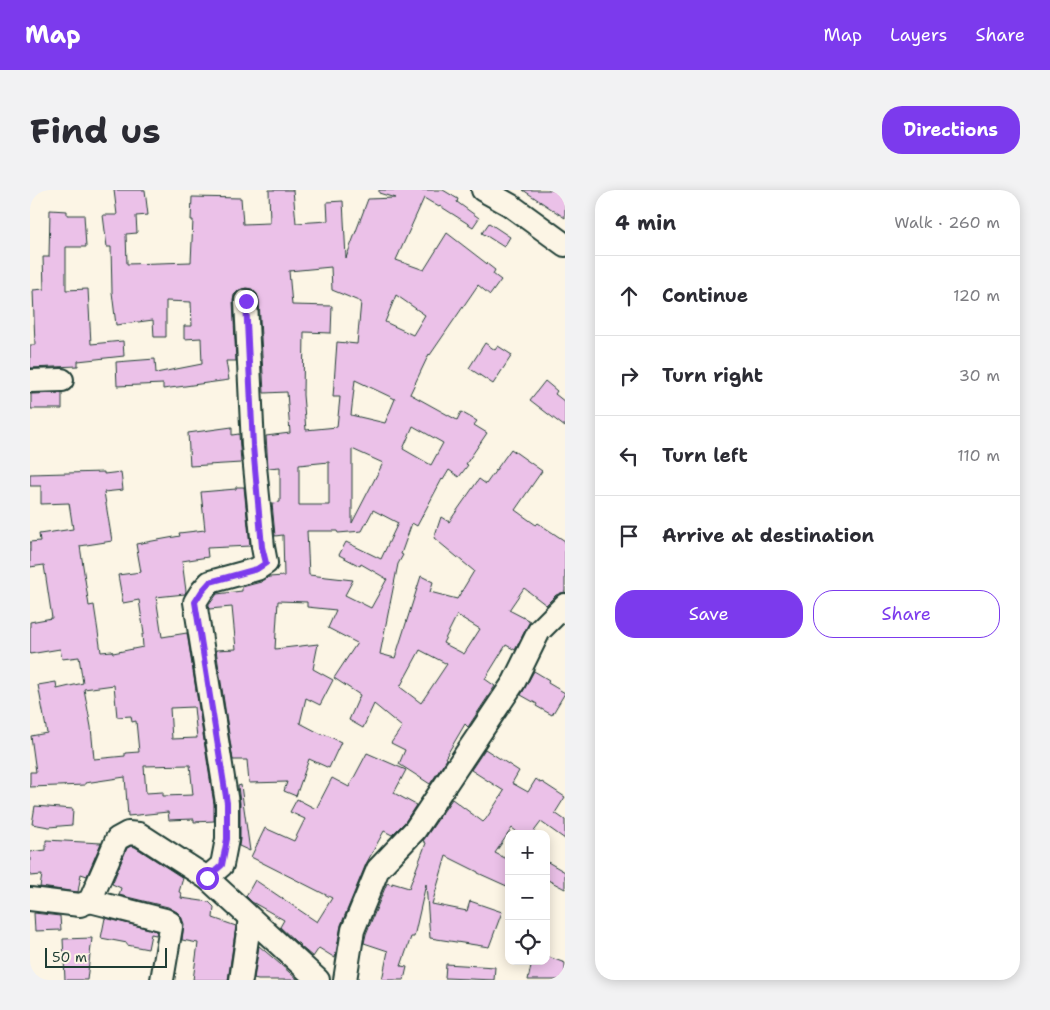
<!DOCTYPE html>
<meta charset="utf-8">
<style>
:root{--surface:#fff;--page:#f2f2f3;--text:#2b2b33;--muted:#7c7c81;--line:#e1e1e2;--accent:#7c3aed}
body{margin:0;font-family:"Shantell Sans",sans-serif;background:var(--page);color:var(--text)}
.controls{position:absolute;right:15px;bottom:15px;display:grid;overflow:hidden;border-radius:10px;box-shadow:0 2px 12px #0003}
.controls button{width:45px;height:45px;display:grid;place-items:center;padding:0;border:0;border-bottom:1px solid var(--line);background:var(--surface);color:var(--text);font:25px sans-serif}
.scale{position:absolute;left:15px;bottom:12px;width:122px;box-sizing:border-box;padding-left:5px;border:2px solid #1f3d34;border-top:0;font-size:14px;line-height:18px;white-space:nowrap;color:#1f3d34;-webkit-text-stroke:4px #fcf5e5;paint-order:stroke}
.stop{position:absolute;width:15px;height:15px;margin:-11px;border:4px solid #7c3aed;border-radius:50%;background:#fff}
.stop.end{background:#7c3aed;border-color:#fff;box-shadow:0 1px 5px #0008}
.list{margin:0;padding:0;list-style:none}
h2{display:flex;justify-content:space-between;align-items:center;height:65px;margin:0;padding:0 20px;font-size:21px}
h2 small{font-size:16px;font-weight:400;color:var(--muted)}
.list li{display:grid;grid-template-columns:32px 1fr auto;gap:15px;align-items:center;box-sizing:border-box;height:80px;padding:0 20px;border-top:1px solid var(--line)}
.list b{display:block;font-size:19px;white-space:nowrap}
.list em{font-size:16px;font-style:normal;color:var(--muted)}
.actions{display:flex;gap:10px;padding:15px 20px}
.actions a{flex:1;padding:11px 0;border:1px solid var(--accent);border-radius:20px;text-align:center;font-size:18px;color:var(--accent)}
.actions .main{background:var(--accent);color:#fff}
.icon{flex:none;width:28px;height:28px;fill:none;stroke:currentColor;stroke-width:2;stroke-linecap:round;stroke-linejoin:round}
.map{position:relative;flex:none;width:535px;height:790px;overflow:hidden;border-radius:20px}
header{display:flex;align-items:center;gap:30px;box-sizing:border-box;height:70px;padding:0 25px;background:var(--accent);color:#fff}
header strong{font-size:24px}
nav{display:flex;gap:28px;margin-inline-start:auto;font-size:18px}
.intro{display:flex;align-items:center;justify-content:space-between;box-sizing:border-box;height:120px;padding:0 30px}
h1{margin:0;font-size:35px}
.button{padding:12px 22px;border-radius:20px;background:var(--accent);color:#fff;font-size:18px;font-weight:700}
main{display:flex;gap:30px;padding:0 30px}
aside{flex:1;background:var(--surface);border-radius:20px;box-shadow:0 2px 12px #0003}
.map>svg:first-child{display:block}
</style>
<header>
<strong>Map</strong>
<nav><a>Map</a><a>Layers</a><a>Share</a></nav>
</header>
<div class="intro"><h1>Find us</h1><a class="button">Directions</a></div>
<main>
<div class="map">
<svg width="535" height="790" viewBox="0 0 535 790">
<rect width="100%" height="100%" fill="#fcf5e5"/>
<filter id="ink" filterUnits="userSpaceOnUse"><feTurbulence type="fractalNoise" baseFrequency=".02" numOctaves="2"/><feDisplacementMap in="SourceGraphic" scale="10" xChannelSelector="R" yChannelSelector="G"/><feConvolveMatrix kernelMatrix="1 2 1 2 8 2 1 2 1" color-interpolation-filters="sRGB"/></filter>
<g filter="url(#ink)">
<g fill="#ebc1e8" stroke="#1f3d34" fill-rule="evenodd">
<path d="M84 0H115L118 25 106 26 107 43 96 44 97 74 161 72 163 30H161L162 7 211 8 213 34 240 33 239 0H263L266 33 298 31 297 12 313 11 316 68 338 9 365 8 349 3V0H413L428 9 427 12 449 28 443 37 410 16 409 17 394 8 366 70 394 80 417 43 465 80 463 84 471 90 460 105 448 95 400 165 399 164 380 204 427 230 431 222 447 231 444 235 457 243 436 274 438 275 429 287 419 280 413 290 412 289 387 336 382 333 371 364 373 365 368 374 350 464 365 468 391 386 403 392 400 402 427 409 444 381 404 348 411 327 419 332 449 289 456 294 481 259 512 281 485 320 506 335 508 333 535 351V402L531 403 526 405 516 415 494 398 479 420 500 431 485 460 476 455 455 489 465 496 438 537 435 534 415 568 417 569 400 594 369 574 375 560 361 553 372 537 344 514 333 538 319 530 330 505 304 488 327 453 298 438 306 420 277 417V412L248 411 245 459 288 454 283 479 303 490 290 515 276 508 270 533 293 545 294 544 311 552 299 578 279 569 266 606 254 601 257 592 219 593 217 570H203L186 460 206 459 202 417 179 419V415L187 404 212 401V397L231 392 239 387 254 386 253 345 245 346 242 313 250 312V277L238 278 236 246 260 243 257 202 234 203 229 110 227 104 222 99 216 98 209 100 204 105 203 111 206 171H196L199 190 133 199V194L87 196 86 172 125 169 126 183 172 174 171 148 154 149V136H162L161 112 136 111V147H124L123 130 86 135 82 102 81 57H77L73 25H87ZM301 77 302 100 331 112 327 154 307 152 303 207H310L307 237 276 240 273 205 274 142 301 143 302 116 262 115 259 81ZM366 105 395 125 383 145 355 132ZM325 190 365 209 355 233 321 225ZM383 236 413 253 401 275 373 259ZM322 259 353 273 322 333ZM299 272V315H269V275ZM343 320 368 333 351 369 316 352 309 365 330 376 331 374 357 389 341 418 315 405 323 390 279 385 277 341H307L308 343 332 341ZM427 425 450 439 434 464 413 453ZM390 460 417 474 391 513 370 497Z"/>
<path d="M493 0H535V28Z"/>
<path d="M20 20 37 21V25H54L56 57H36V100L58 99 61 154 93 151 94 166 48 171V176L0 178V155H5L3 100 14 99 13 67H19Z"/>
<path d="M459 33 480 47 474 57 452 43Z"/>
<path d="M455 153 465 160 468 156 482 165 463 194 439 178Z"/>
<path d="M515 191 527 201 525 204 535 212V237L500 210Z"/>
<path d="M32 203V219H1V204Z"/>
<path d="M202 237V245L209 244 211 273 160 276 158 243Z"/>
<path d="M74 282V284L91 282 93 300 74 302 82 351 50 356 59 416 64 415 71 462 82 461 83 463 113 457 112 444H114L109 410 93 413 88 385 111 382 106 354 150 346 149 343 175 340 171 302 206 299V297H214L220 356 177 358 178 367 152 371 156 401 155 404 126 407 132 447 157 443 184 614V631L164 632V629L139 630 138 622 98 626 95 587 55 593V595L0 597V582H6L1 546 17 543 8 495 26 492 27 499 53 493 49 467 32 469 30 459 0 464V432L22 428 14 375 0 377V352L10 351 9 344 43 339 39 313 11 314V296H0V284ZM84 495 87 527 101 526 102 532 106 531 109 562 95 563V566L64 569 61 537 54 499ZM164 517 167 548 142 549 140 518ZM160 575 163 605 133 606V602L116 603 114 576Z"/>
<path d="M504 481 519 490 518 493 535 503 522 525 506 516 507 514 491 505Z"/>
<path d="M455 559 489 581 482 593 498 602 506 589 511 593 512 592 535 607 525 623 535 630V649L511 632 502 644H490L482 638 465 663 479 670V697L448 683V682L416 666 402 714 437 721 440 711 472 722 459 757 400 748 396 694 384 747H381L371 776 377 777 374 790H352L358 761 334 753 336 744 357 693 362 695V693L379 698 396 653 393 651 422 609 453 632 456 629 474 601 441 580Z"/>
<path d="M337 563 376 580 364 603 386 615 375 632 362 645 354 641 336 674 311 735 305 768 289 758 283 767 270 756 271 755 266 752 250 737 254 730 222 712 216 706 225 690 287 732 302 708 221 667 235 638 264 651 275 629 260 622 267 609 286 619 302 588 319 597Z"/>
<path d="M211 595 213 611 220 661 209 656 210 649V613L208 596Z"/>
<path d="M5 616 43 619 42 635 19 637 2 634Z"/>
<path d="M16 650 71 653 57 686 51 684 48 702 10 697 12 685 0 686V662L16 660Z"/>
<path d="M101 656 105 657 153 688 149 702 152 703 151 708 179 712 184 717 183 728 206 736 198 790H163L168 753 152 750 154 734 151 726 147 722 138 717 89 705 91 698 82 694 97 658Z"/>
<path d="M516 671 535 682V699L516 689Z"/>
<path d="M4 723 30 726 31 740 5 741Z"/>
<path d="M75 728 127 741 126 745 121 744 118 759 97 755V753L71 748Z"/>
<path d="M62 748 57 790H35L33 749Z"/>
<path d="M229 756 242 767 268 790H228L224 789Z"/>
<path d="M516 766 535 773V782L533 790H498L502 771H516Z"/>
<path d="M416 774 465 777 464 790 415 788Z"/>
</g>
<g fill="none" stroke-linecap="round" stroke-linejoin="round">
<g stroke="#1f3d34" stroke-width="26">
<g id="minor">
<path d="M453 0 480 15 535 55"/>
<path d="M0 191 32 190"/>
<path d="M177 688 192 675 197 649V613L165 412 172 401 180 392 227 379 236 373 233 357 223 256 216 111"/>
<path d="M0 709 50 715 60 711 87 649 98 643 109 644 177 688 288 790"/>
<path d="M60 711 135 730 140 733 141 737 132 790"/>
<path d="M211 790 220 728"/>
<path d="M315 790 323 740 348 679 385 640 484 492 509 441 535 415"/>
</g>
</g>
<use href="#minor" stroke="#fcf5e5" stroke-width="22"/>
</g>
</g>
<g fill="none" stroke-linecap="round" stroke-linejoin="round" filter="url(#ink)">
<path stroke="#7c3aed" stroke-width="6" d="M177 688 192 675 197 649V613L165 412 172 401 180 392 227 379 236 373 232 357 223 256 216 111"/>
</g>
</svg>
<div class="controls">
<button>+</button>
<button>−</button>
<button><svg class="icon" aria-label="locate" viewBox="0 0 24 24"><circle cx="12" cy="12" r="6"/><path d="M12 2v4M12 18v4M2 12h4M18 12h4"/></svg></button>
</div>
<div class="scale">50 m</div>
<div class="stop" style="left:177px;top:688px"></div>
<div class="stop end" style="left:216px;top:111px"></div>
</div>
<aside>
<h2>4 min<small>Walk · 260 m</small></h2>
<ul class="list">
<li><svg class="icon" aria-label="ahead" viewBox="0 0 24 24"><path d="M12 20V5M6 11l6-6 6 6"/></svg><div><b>Continue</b></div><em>120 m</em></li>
<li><svg class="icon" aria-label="right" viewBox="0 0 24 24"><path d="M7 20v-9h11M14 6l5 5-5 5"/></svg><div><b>Turn right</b></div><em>30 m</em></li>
<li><svg class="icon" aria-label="left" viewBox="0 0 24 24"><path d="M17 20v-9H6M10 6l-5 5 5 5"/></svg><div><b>Turn left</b></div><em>110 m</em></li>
<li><svg class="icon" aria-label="arrive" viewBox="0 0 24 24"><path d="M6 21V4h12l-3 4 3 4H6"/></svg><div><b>Arrive at destination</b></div></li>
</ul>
<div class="actions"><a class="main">Save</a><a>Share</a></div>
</aside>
</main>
